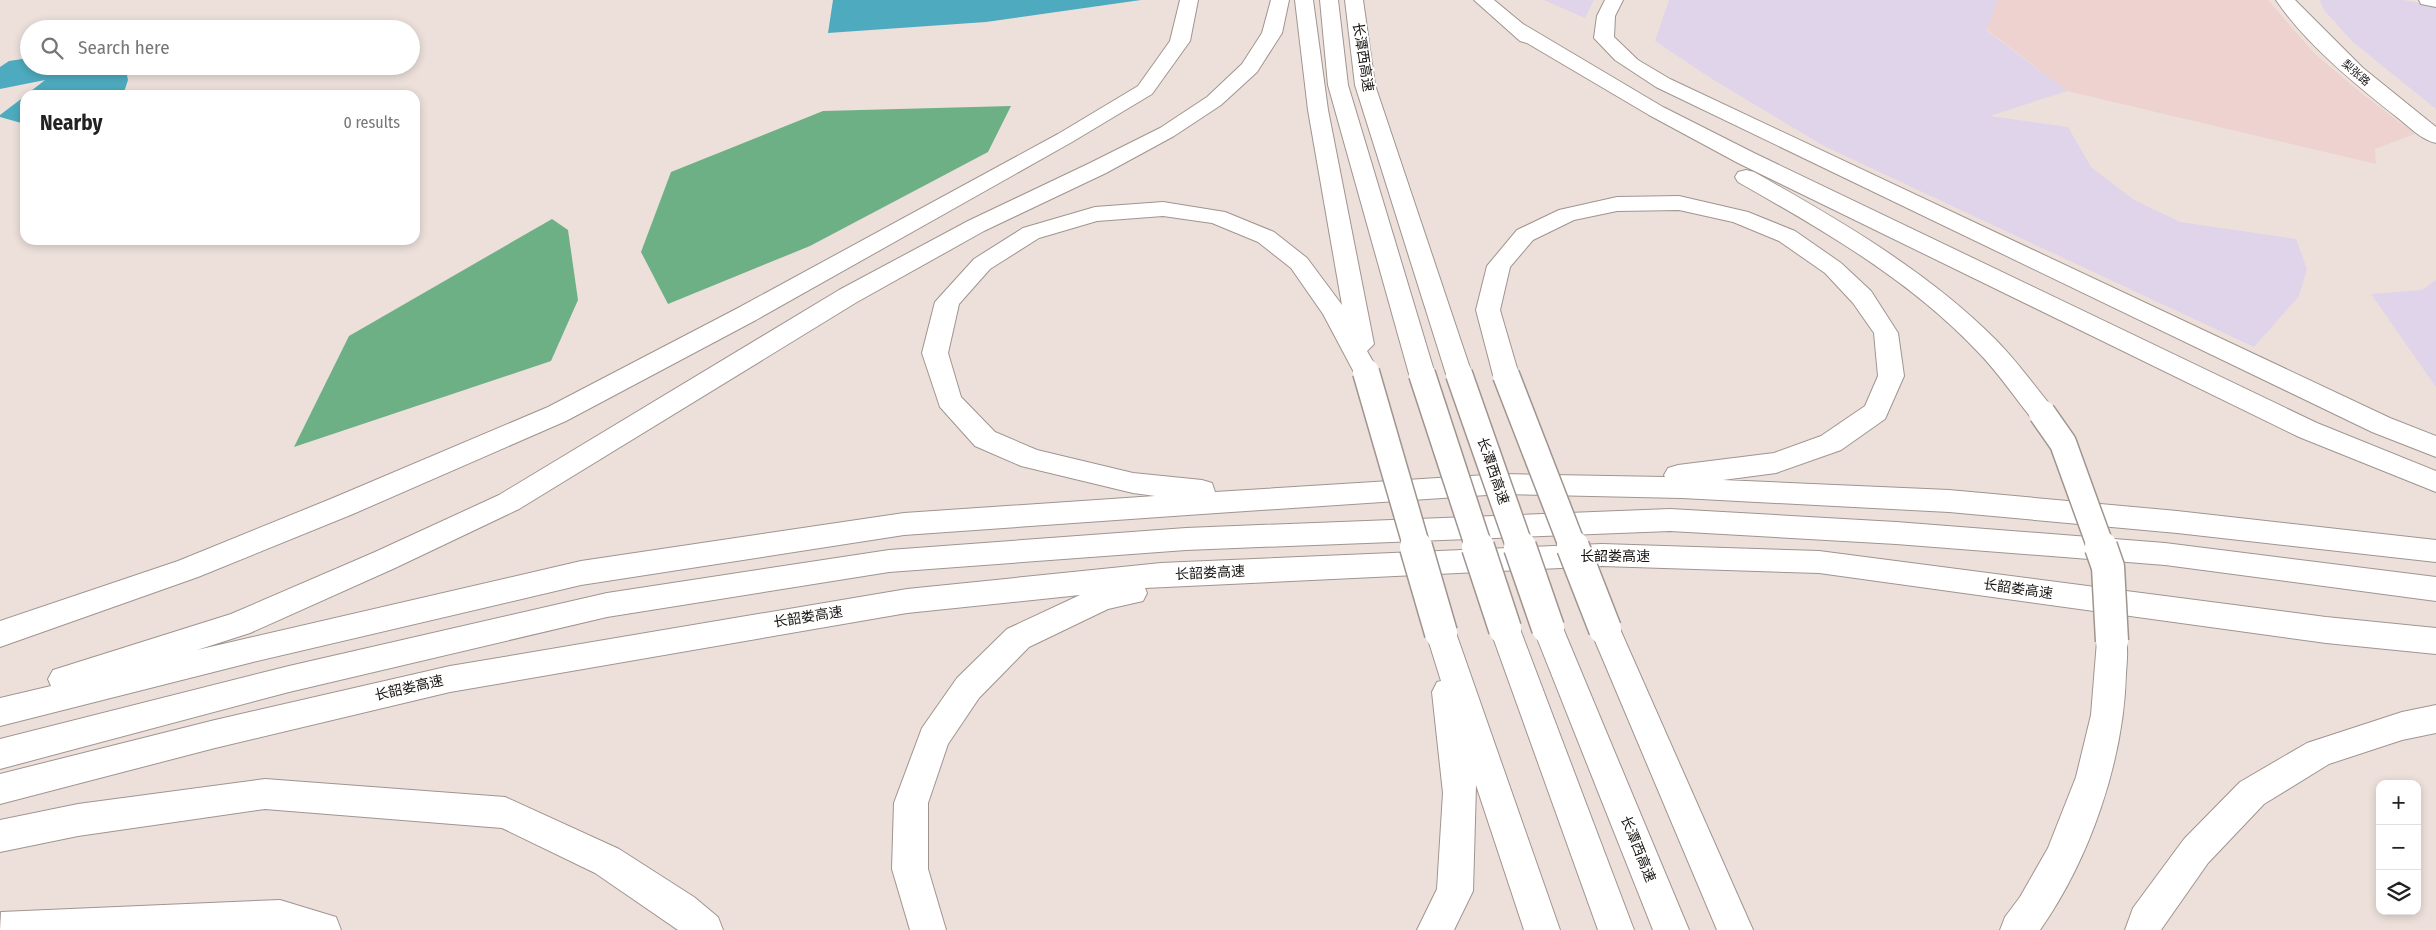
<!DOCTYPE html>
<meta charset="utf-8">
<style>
:root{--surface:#fff;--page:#f6f6f6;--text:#222;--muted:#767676;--line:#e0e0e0}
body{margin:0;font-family:"Fira Sans Condensed","Noto Sans SC",sans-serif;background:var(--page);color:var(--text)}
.controls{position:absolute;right:15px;bottom:15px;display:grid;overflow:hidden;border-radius:10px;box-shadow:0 2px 8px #0003}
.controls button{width:45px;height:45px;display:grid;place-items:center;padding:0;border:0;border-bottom:1px solid var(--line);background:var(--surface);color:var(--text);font:25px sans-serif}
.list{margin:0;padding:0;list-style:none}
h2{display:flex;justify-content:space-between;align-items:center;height:65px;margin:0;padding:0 20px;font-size:21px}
h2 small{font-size:16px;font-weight:400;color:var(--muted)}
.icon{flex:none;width:28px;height:28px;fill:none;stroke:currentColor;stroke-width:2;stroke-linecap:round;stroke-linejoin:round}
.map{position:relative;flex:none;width:2436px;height:930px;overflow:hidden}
.search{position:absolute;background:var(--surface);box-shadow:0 2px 8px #0003;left:20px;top:20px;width:400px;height:55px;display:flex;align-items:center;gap:12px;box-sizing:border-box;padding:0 18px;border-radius:28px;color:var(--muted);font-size:19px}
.panel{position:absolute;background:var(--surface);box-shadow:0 2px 8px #0003;left:20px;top:90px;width:400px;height:155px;border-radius:15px}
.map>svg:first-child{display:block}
</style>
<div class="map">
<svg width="2436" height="930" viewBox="0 0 2436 930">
<rect width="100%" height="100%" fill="#ede0db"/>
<path fill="#edd2d0" d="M1998 0H2268L2314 53 2360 92 2415 134 2375 149 2376 164 2067 91 1986 29Z"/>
<g fill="#dfd4e9">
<path d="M1544 0H1594L1585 18Z"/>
<path d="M1669 0H1998L1986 30 2067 91 1990 116 2068 127 2091 167 2134 200 2180 222 2296 239 2307 269 2299 296 2254 347 1824 146 1712 79 1655 41Z"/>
<path d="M2320 0H2403L2436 6V109L2353 42 2324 10Z"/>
<path d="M2436 280V387L2371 294 2422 290Z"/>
</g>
<g fill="#6eb086">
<path d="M1011 106 988 152 810 246 668 304 641 252 671 172 823 111Z"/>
<path d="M552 219 568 230 578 300 551 361 294 447 349 336Z"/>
</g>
<g fill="#4eabbf">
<path d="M833 0H1141L986 22 828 33Z"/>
<path d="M29 58V66H125L128 80 123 95H26L45 80 0 89V67L9 61Z"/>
<path d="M25 96V124L0 117V115Z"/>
</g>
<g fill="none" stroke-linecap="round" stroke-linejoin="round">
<g stroke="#a0948f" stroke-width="2">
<g id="minor">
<path d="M1605 0H1623L1615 16 1614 37 1638 60 1670 79 2390 418 2436 436V457L2372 432 1656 87 1615 60 1594 38 1597 16Z"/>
<path d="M2276 0H2295L2363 68 2436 127V143C2422 140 2409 127 2398 118 2356 85 2306 44 2276 0Z"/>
<path d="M2419 0H2436V7L2421 4Z"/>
</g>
</g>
<g stroke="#a0948f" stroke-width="2">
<g id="highway">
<path d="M1180 0H1198L1190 41 1152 94 1072 142 756 320 566 421 353 514 198 577 0 647V621L178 561 333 498 548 407 738 308 1058 134 1138 86 1170 41Z"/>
<path d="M1271 0H1289L1282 33 1257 72 1221 105 1174 136 1106 173 984 231 857 302 519 509 395 568 250 633 197 650 581 561 904 513 1155 496 1133 493 1021 466 975 446 940 407 922 353 935 302 974 259 1023 228 1095 207 1163 202 1225 212 1274 232 1307 258 1342 305 1308 110 1295 0H1313L1328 110 1374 344 1367 351 1379 372 1375 378 1366 381 1357 378 1323 314 1291 268 1258 242 1212 223 1163 216 1097 221 1039 238 990 269 959 304 948 353 961 397 995 432 1037 450 1133 473 1202 480 1212 483 1215 492 1502 474 1665 477 1664 475 1668 468 1678 465 1774 453 1821 436 1865 406 1878 376 1874 333 1853 303 1825 273 1779 241 1733 222 1679 210 1617 211 1574 220 1533 240 1510 267 1500 310 1519 375 1515 381 1506 384 1497 381 1493 375 1476 310 1487 266 1517 230 1559 210 1617 197 1679 196 1748 212 1795 231 1841 263 1871 291 1898 333 1904 376 1885 419 1841 450 1776 473 1723 480 1949 490 2177 511 2436 540V562L2177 533 1949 512 1682 498 1502 494 1202 514 904 535 581 585 253 662 0 726V698L51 686 48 679 53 670 231 614 375 552 499 495 839 290 968 221 1090 163 1160 128 1207 97 1242 64 1262 33Z"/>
<path d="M1320 0H1338L1348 85 1435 374 1431 380 1422 383 1413 380 1409 374 1328 85Z"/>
<path d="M1345 0H1363L1375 85 1472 374 1468 380 1459 383 1450 380 1446 374 1355 85Z"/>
<path d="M1474 0H1494L1523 24 1663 107 1754 153 2317 423 2436 471V492L2299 437 1738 163 1649 115 1527 43 1520 41Z"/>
<path d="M1746 170 1754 172C1839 220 1926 270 1995 339 2016 360 2033 384 2051 406L2055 413 2051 420 2042 422 2033 420C2014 397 1998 372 1977 351 1910 280 1823 230 1738 182L1735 177 1738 172Z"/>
<path d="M1670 509 1896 522 2165 543 2436 577V601L2165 565 1896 544 1670 531 1186 550 889 572 607 617 289 692 0 769V739L289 666 607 593 889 550 1186 528Z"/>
<path d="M1602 544 1819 551 2326 617 2436 628V654L2326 643 1819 573 1602 566 1145 588 1147 593 1143 601 1108 609 1029 647 979 698 948 744 928 803V869L946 930H910L892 869 894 803 922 728 957 678 1007 629 1080 595 907 613 450 692 215 748 0 804V774L215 720 450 666 907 589 1161 563Z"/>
<path d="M1548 615 1559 619 1563 628 1689 930H1653L1533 628 1537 619Z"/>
<path d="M1505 616 1516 620 1520 629 1634 930H1598L1490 629 1494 620Z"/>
<path d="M1605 616 1616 620 1620 629 1753 930H1717L1590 629 1594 620Z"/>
<path d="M1441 620 1452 624 1456 633 1560 930H1524L1476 785 1473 891 1454 930H1417L1437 889 1443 793 1432 692 1437 682 1441 681 1426 633 1430 624Z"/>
<path d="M2112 628 2123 632C2129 645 2127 659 2126 673 2124 760 2090 859 2040 930H2000L2005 917 2020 897 2048 848 2076 777 2091 715 2097 641 2101 632Z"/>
<path d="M2436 705V733L2402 740 2329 764 2264 804 2208 863 2161 930H2125L2133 908 2184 839 2240 782 2307 743 2402 712Z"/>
<path d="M265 779 505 797 619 849 694 897 718 917 723 930H678L595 873 502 828 265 809 78 836 0 852V820L78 804Z"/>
<path d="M280 900 336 917 341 930H0L1 912Z"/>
</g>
</g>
<use href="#minor" fill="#fff" fill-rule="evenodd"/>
<use href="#highway" fill="#fff" fill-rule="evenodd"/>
<g stroke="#a0948f" stroke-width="29" stroke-linecap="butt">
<g id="highway-bridge-far1">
<path d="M1366 372 1417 548"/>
<path d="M1422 374 1479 548"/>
<path d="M1459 374 1520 548"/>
<path d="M1506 375 1573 548"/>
<path d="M2042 413 2063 443 2101 548"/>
</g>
</g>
<g stroke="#a0948f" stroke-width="35" stroke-linecap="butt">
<g id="highway-bridge">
<path d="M1416 547 1441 633"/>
<path d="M1478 547 1505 629"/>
<path d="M1520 547 1548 628"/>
<path d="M1573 547 1605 629"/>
<path d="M2101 547 2108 567 2112 641"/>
</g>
</g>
<use href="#highway-bridge-far1" stroke="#fff" stroke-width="26"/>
<use href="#highway-bridge" stroke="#fff" stroke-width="32"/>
</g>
<g text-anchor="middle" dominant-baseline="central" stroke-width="4" stroke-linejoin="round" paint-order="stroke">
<g font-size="11" fill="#191513" stroke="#fff">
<text transform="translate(2356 73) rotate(41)">梨张路</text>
</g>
<g font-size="14" fill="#191513" stroke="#fff">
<text transform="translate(1363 57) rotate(81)">长潭西高速</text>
<text transform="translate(1493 471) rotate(71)">长潭西高速</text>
<text x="1615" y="556">长韶娄高速</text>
<text transform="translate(1210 573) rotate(-3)">长韶娄高速</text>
<text transform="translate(2018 589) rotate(8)">长韶娄高速</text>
<text transform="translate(808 617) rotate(-9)">长韶娄高速</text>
<text transform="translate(409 688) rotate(-13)">长韶娄高速</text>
<text transform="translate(1638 849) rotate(68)">长潭西高速</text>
</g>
</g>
</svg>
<div class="controls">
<button>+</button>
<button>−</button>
<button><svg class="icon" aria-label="layers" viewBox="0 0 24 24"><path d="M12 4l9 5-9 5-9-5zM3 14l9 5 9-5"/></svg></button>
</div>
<div class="search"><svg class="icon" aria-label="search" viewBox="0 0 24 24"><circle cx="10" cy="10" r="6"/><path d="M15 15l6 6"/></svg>Search here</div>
<section class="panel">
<h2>Nearby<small>0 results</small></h2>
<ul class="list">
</ul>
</section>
</div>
